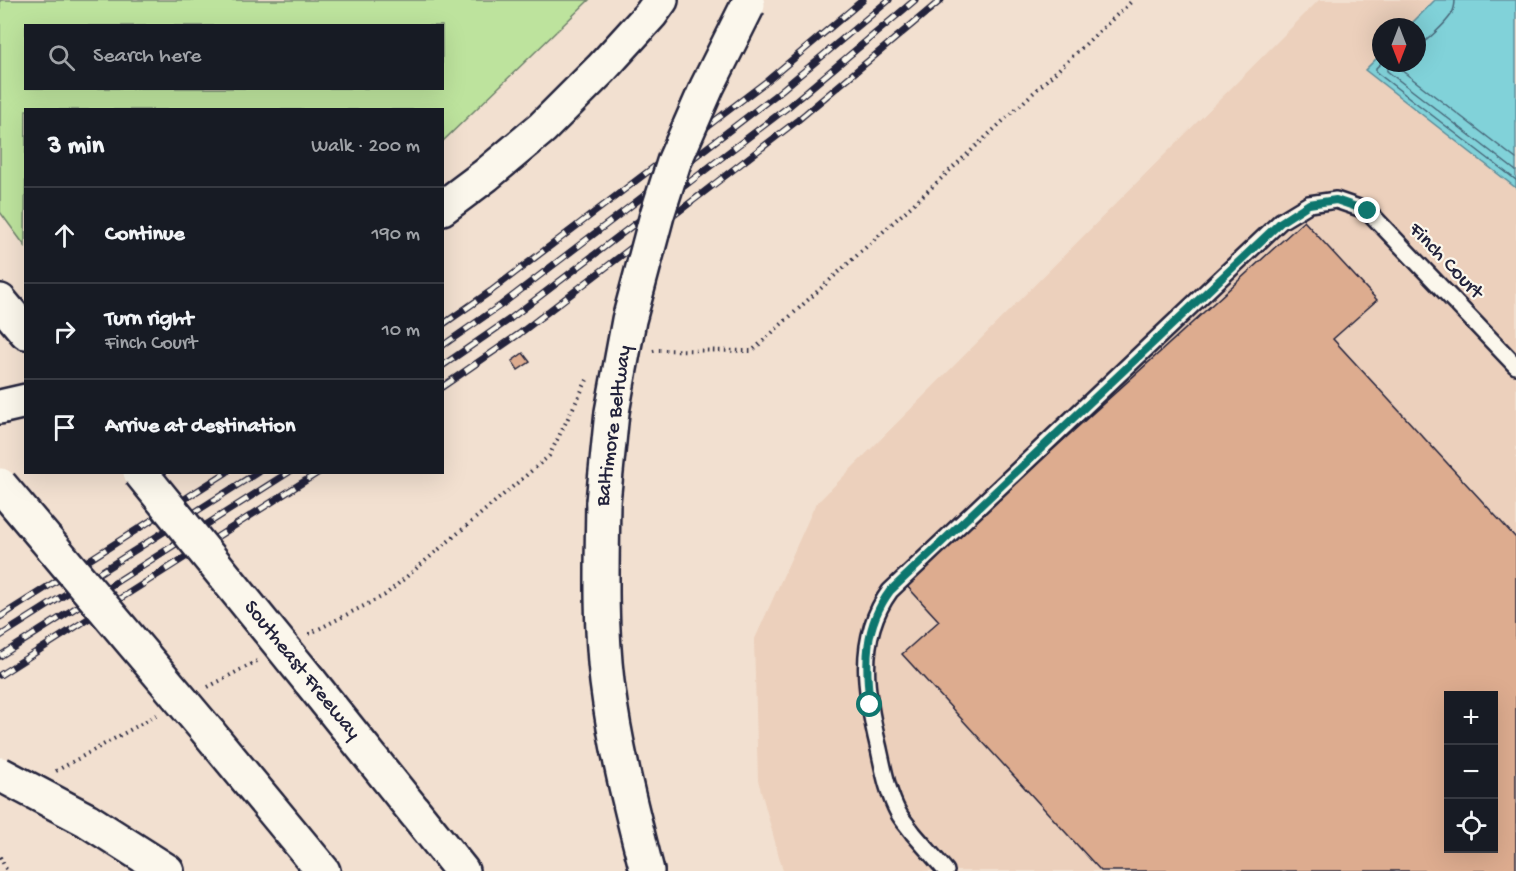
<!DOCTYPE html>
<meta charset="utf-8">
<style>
:root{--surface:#171b24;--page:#20242c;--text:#f1f3f6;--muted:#9ea1a6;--line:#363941}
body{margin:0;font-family:"Gochi Hand",sans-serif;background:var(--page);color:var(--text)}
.controls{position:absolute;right:18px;bottom:18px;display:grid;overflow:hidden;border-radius:0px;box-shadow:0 6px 24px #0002}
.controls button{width:54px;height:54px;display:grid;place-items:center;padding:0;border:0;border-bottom:2px solid var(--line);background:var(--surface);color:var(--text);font:30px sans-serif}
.compass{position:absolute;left:1372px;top:18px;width:54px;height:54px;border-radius:50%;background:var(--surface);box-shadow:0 6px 24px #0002;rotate:180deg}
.stop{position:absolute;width:18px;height:18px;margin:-14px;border:4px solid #0f766e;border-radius:50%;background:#fff}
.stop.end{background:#0f766e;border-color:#fff;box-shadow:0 2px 6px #0008}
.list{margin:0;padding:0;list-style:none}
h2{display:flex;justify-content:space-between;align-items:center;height:78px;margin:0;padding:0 24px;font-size:26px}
h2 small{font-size:20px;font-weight:400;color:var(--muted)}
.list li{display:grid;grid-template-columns:39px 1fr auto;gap:18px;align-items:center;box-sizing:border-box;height:96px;padding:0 24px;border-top:2px solid var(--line)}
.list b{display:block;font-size:22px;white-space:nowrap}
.list p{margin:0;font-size:20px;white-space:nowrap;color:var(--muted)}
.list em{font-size:20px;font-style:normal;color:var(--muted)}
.icon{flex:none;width:33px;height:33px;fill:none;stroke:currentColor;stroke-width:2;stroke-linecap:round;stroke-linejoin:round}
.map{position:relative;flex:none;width:1516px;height:871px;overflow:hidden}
.search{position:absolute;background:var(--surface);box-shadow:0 6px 24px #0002;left:24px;top:24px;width:420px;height:66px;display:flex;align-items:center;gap:15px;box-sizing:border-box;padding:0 21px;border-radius:0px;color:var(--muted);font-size:22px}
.panel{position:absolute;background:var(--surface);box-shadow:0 6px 24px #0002;left:24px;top:108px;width:420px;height:366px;border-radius:0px}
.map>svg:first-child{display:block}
</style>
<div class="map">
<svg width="1516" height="871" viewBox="0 0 1516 871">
<rect width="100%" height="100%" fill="#f2e0d0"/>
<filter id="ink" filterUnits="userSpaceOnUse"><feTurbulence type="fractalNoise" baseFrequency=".0167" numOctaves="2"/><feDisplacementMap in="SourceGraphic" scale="12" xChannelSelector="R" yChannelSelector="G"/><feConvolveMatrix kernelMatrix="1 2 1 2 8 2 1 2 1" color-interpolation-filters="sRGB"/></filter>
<g filter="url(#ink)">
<path fill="#ecd0bc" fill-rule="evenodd" d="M1319 0H1516V871H783L758 780 754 641 815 505ZM1381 27H1417V63H1381ZM1448 696H1494V848H1448Z"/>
<path fill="#bde39d" stroke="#70826c" stroke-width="1.5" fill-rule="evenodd" d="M0 0H589L443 141 442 110H26L25 246 0 212ZM26 26H442V88H26Z"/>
<path fill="#81d2d9" stroke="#5b8c9a" stroke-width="1.5" d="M1435 0H1516V188L1365 70 1381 54V63H1417V27H1408Z"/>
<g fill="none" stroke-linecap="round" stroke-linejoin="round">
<g stroke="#48687a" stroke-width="1.5">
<path d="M1417 47C1427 41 1444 25 1451 15 1454 10 1455 6 1455 0"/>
<path d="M1381 63 1376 68V72L1516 180"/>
<path d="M1391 63 1387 68V71L1516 171"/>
<path d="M1401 63 1400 67 1401 70 1516 159"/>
</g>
</g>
<g fill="#ddac8f" stroke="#22223b" stroke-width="1.5" fill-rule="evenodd">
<path d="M1304 221 1377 300 1333 339 1516 538V871H1101L902 654 939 621 905 584ZM1448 696H1494V848H1448Z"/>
<path d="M523 353 530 362 518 370 512 361Z"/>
</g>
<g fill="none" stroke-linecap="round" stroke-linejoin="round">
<g stroke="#22223b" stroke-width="20">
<path id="service" d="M946 871C935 858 924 846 913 833 909 827 903 821 899 814 888 794 884 772 879 749 866 696 855 639 890 591L1281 221 1309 204 1336 200 1368 211 1516 366"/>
</g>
<g stroke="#22223b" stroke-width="38">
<g id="motorway">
<path d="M442 208 486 175 542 128 601 69 651 14 661 0"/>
<path d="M0 301 26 332"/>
<path d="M0 407 26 401"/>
<path d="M603 502C602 562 600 622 607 682 615 746 631 809 647 871"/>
<path d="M309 680 462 871"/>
<path d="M209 733 323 871"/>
<path d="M87 820 167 871"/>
</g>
</g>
<g stroke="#22223b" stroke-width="4" stroke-dasharray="1.5 4.5" stroke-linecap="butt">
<path d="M653 351 658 350 752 351 931 188 1133 0"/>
<path d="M309 634 385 595 549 456 587 380"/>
<path d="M208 687 257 661"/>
<path d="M56 771 157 715"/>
<path d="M0 857 7 871"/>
</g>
<use href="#service" stroke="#fbf7ec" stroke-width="15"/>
<use href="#motorway" stroke="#fbf7ec" stroke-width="33"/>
<g stroke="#22223b" stroke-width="7">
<g id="rail">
<path d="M442 325 491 291 767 81 863 0"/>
<path d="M442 346 501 305 777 94 889 0"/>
<path d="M442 366 510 319 788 107 915 0"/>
<path d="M442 387 519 334 798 120 941 0"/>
<path d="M0 617 227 472"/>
<path d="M0 636 258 472"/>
<path d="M0 656 289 472"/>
<path d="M0 675 319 472"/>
</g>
</g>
<use href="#rail" stroke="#fbf7ec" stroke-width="4.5" stroke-dasharray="14" stroke-linecap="butt"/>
<g stroke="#22223b" stroke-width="38" stroke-linecap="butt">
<g id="motorway-bridge">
<path d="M140 472 309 680"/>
<path d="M0 485 209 733"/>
<path d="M603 502 612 412 629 320 657 215 674 162 707 87 748 5"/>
<path d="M0 774 87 820"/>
</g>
</g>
<use href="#motorway-bridge" stroke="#fbf7ec" stroke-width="33"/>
</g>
</g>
<g fill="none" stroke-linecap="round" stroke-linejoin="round" filter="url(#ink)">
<path stroke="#0f766e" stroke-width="8" d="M870 705C865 663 864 626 890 591L1281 222 1309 204 1336 200 1368 211"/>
</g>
<g text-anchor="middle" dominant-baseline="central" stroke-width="4.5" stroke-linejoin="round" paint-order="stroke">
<g font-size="21" fill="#22223b" stroke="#fbf7ec">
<text transform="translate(1445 262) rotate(46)">Finch Court</text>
<text transform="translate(615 426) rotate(-82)">Baltimore Beltway</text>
<text transform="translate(301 671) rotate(51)">Southeast Freeway</text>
</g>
</g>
</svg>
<div class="controls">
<button>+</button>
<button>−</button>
<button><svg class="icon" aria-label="locate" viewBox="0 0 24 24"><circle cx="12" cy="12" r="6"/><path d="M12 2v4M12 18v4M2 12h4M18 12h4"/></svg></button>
</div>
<svg class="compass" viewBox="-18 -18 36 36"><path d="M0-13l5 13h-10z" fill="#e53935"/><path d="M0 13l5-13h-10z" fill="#9ea1a6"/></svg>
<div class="stop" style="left:870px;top:705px"></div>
<div class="stop end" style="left:1368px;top:211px"></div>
<div class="search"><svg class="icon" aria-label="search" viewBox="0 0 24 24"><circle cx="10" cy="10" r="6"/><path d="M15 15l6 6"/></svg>Search here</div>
<section class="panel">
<h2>3 min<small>Walk · 200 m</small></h2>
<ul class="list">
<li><svg class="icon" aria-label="ahead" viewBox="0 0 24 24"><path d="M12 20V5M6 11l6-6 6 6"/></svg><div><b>Continue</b></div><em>190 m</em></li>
<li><svg class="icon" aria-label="right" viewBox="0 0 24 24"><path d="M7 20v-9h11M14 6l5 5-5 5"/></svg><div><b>Turn right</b><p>Finch Court</p></div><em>10 m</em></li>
<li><svg class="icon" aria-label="arrive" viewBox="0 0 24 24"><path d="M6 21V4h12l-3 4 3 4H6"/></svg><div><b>Arrive at destination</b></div></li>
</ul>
</section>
</div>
